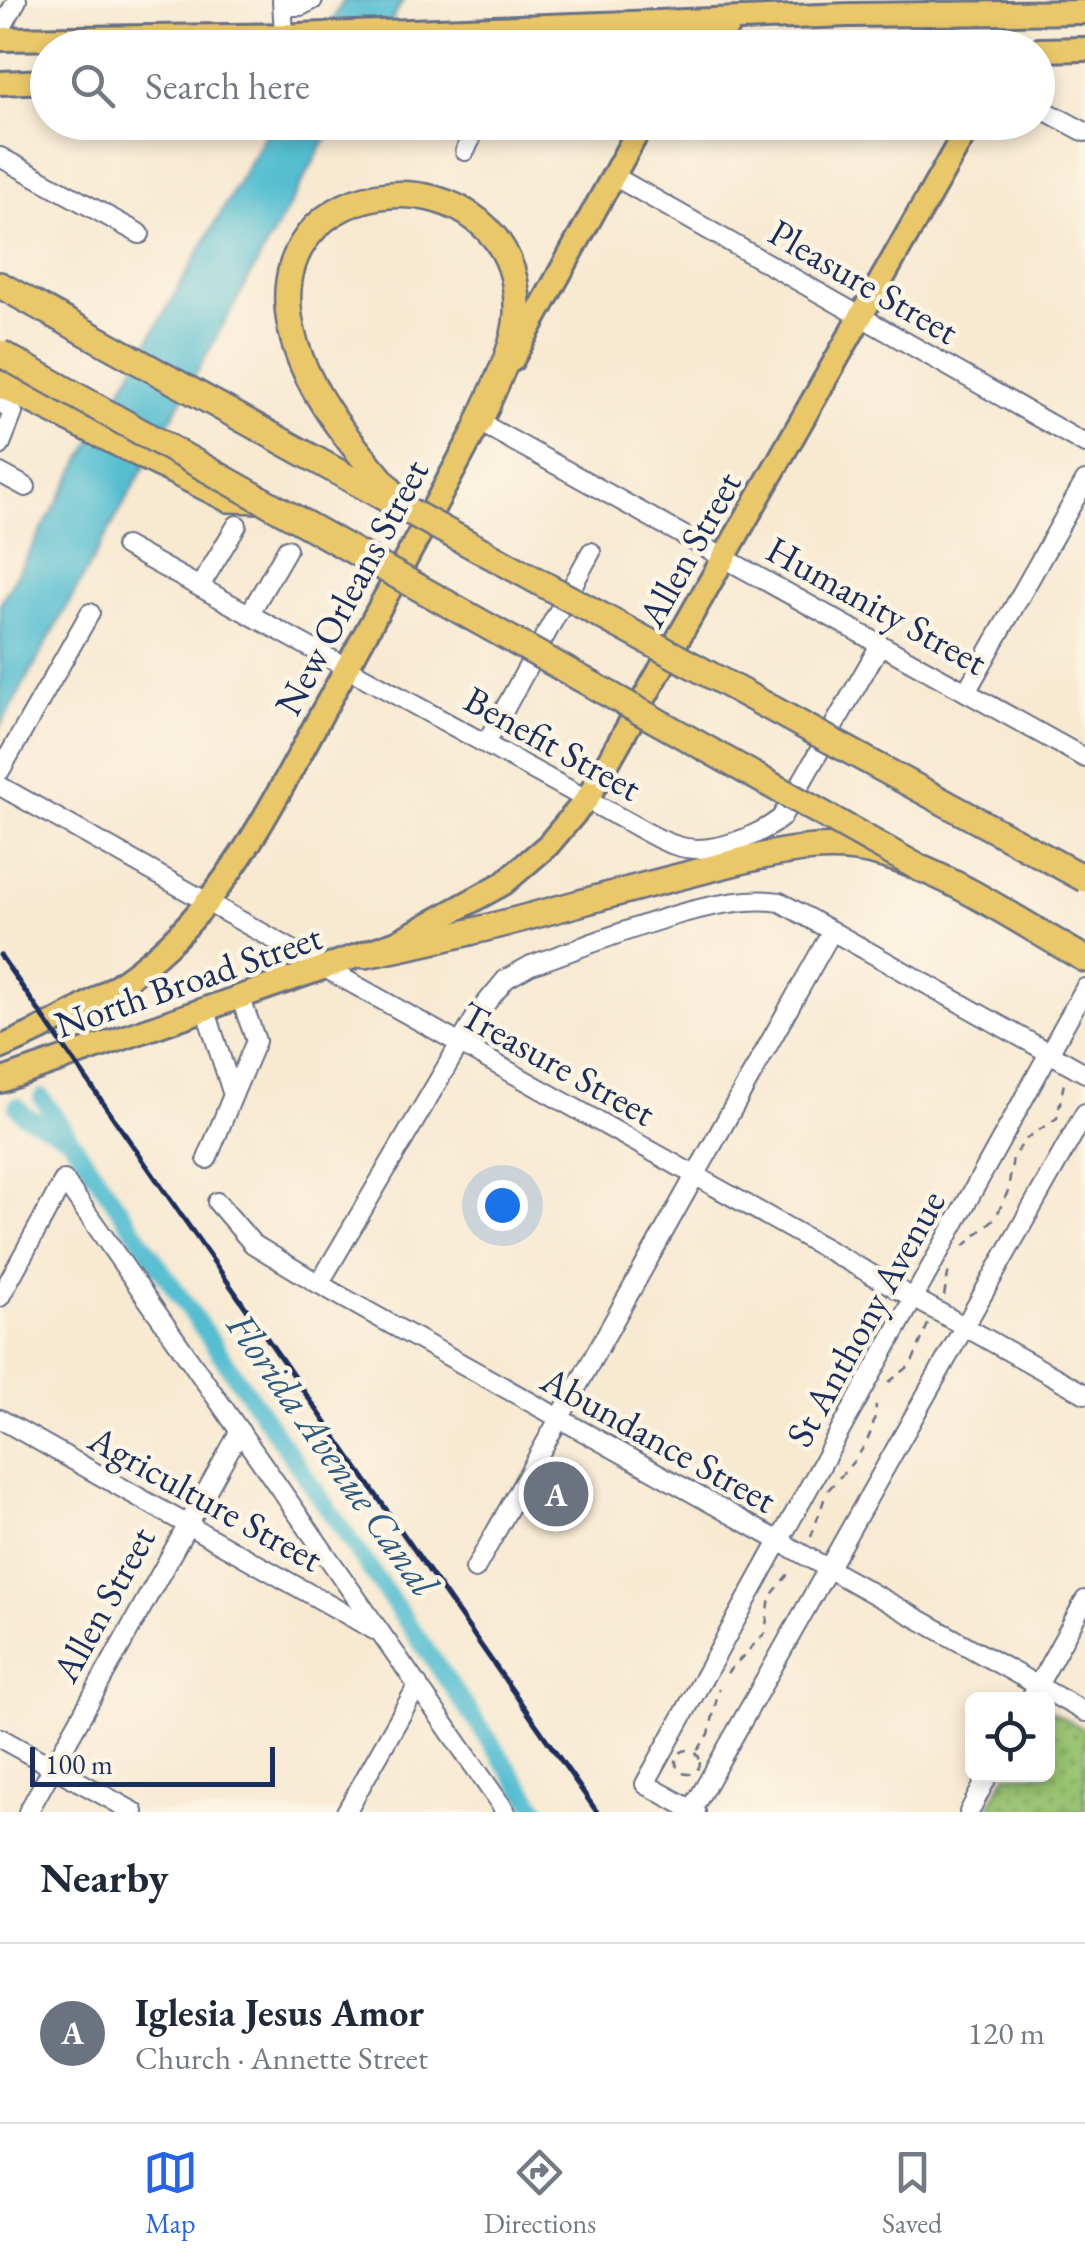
<!DOCTYPE html>
<meta charset="utf-8">
<style>
:root{--surface:#fff;--page:#f6f6f7;--text:#1f2937;--muted:#747a83;--line:#e0e1e3;--accent:#2563eb}
body{margin:0;font-family:"EB Garamond",serif;background:var(--page);color:var(--text)}
.controls{position:absolute;right:30px;bottom:30px;display:grid;overflow:hidden;border-radius:15px;box-shadow:0 5px 15px #0003}
.controls button{width:90px;height:90px;display:grid;place-items:center;padding:0;border:0;border-bottom:2px solid var(--line);background:var(--surface);color:var(--text);font:50px sans-serif}
.scale{position:absolute;left:30px;bottom:25px;width:245px;box-sizing:border-box;padding-left:10px;border:5px solid #1b2f5e;border-top:0;font-size:28px;line-height:35px;white-space:nowrap;color:#1b2f5e;-webkit-text-stroke:8px #fcf5e5;paint-order:stroke}
.you{position:absolute;left:502px;top:1205px;width:35px;height:35px;margin:-25px;border:8px solid #fff;border-radius:50%;background:#1a73e8;box-shadow:0 0 0 15px #1a73e833}
.badge{display:grid;place-items:center;width:65px;height:65px;border-radius:50%;background:var(--accent);color:#fff;font-size:32px;font-weight:700}
.pin{position:absolute;translate:-50% -50%;border:5px solid #fff;box-shadow:0 2px 10px #0006}
.list{margin:0;padding:0;list-style:none}
h2{display:flex;justify-content:space-between;align-items:center;height:130px;margin:0;padding:0 40px;font-size:42px}
h2 small{font-size:32px;font-weight:400;color:var(--muted)}
.list li{display:grid;grid-template-columns:65px 1fr auto;gap:30px;align-items:center;box-sizing:border-box;height:180px;padding:0 40px;border-top:2px solid var(--line)}
.list b{display:block;font-size:38px;white-space:nowrap}
.list p{margin:0;font-size:32px;white-space:nowrap;color:var(--muted)}
.list em{font-size:32px;font-style:normal;color:var(--muted)}
.icon{flex:none;width:55px;height:55px;fill:none;stroke:currentColor;stroke-width:2;stroke-linecap:round;stroke-linejoin:round}
.map{position:relative;flex:none;width:1085px;height:1812px;overflow:hidden}
.search{position:absolute;background:var(--surface);box-shadow:0 5px 15px #0003;left:30px;right:30px;top:30px;height:110px;display:flex;align-items:center;gap:25px;box-sizing:border-box;padding:0 35px;border-radius:55px;color:var(--muted);font-size:38px}
.sheet{height:310px;background:var(--surface)}
nav{display:flex;justify-content:space-around;align-items:center;box-sizing:border-box;height:140px;border-top:2px solid var(--line);background:var(--surface);font-size:28px;color:var(--muted)}
nav a{display:grid;justify-items:center;gap:5px}
nav .on{color:var(--accent)}
.map>svg:first-child{display:block}
</style>
<div class="map">
<svg width="1085" height="1812" viewBox="0 0 1085 1812">
<defs>
<pattern id="park-dots" width="8" height="8" patternUnits="userSpaceOnUse" patternTransform="scale(2.5)"><rect width="8" height="8" fill="#97c26f"/><path d="M2 2h.1M6 6h.1" fill="none" stroke="#7a9e5e" stroke-width="1.8" stroke-linecap="round"/></pattern>
</defs>
<rect width="100%" height="100%" fill="#fcf5e5"/>
<filter id="ink" filterUnits="userSpaceOnUse"><feTurbulence type="fractalNoise" baseFrequency=".01" numOctaves="2"/><feDisplacementMap in="SourceGraphic" scale="20" xChannelSelector="R" yChannelSelector="G"/><feConvolveMatrix kernelMatrix="1 2 1 2 8 2 1 2 1" color-interpolation-filters="sRGB"/></filter>
<filter id="wash" filterUnits="userSpaceOnUse"><feTurbulence type="fractalNoise" baseFrequency=".0048" numOctaves="4" result="noise"/><feDisplacementMap in="SourceGraphic" scale="40" xChannelSelector="R" yChannelSelector="G"/><feGaussianBlur stdDeviation="2.25" result="paint"/><feColorMatrix in="noise" values="0 0 0 0 0 0 0 0 0 0 0 0 0 0 0 0 0 1.4 0 .05"/><feComposite in="paint" operator="in"/></filter>
<g filter="url(#wash)">
<rect width="100%" height="100%" fill="#f8e9d1"/>
<path fill="url(#park-dots)" stroke="#597866" stroke-width="2.5" d="M1048 1709 1085 1730V1812H986L1006 1775 1048 1774Z"/>
<g fill="#55bed1" stroke="#387698" stroke-width="2.5">
<path d="M344 0H403L377 47 316 48Z"/>
<path d="M272 123H335L0 727V604Z"/>
</g>
<g fill="none" stroke-linecap="round" stroke-linejoin="round">
<g stroke="#55bed1" stroke-width="18">
<path d="M42 1098 539 1812"/>
<path d="M17 1106 24 1115 67 1136"/>
</g>
</g>
</g>
<g filter="url(#ink)">
<g fill="none" stroke-linecap="round" stroke-linejoin="round">
<g stroke="#687086" stroke-width="22">
<g id="minor">
<path d="M282 0 284 35"/>
<path d="M284 6H301L313 0"/>
<path d="M0 31 17 0"/>
<path d="M513 48 523 27"/>
<path d="M1038 107 1085 132"/>
<path d="M465 151 479 122"/>
<path d="M0 157 140 234"/>
<path d="M612 175 1085 444"/>
<path d="M0 400 13 413 0 446"/>
<path d="M479 422 1085 758"/>
<path d="M0 473 26 487"/>
<path d="M125 546 615 815C637 826 662 844 686 848 716 853 758 836 781 818L880 645"/>
<path d="M200 586 237 525"/>
<path d="M250 613 287 549"/>
<path d="M966 692 1085 481"/>
<path d="M486 743 591 552"/>
<path d="M0 771 90 613"/>
<path d="M0 786 1085 1394"/>
<path d="M206 1011 233 1095 207 1159"/>
<path d="M233 1095 256 1041 241 999"/>
<path d="M217 1202 253 1244 319 1284 1085 1712"/>
<path d="M319 1284 478 1013 506 979 531 965C597 943 714 891 780 902L1085 1073"/>
<path d="M0 1297 64 1180 506 1812"/>
<path d="M0 1419 374 1630"/>
<path d="M475 1569 832 931"/>
<path d="M1030 1700 1085 1600"/>
<path d="M0 1738 134 1812"/>
<path d="M692 1810 1085 1113"/>
<path d="M28 1812 240 1431"/>
<path d="M346 1812 418 1685"/>
<path d="M696 1812 645 1784 1085 988"/>
<path d="M969 1812 989 1774"/>
</g>
</g>
<g stroke="#687086" stroke-width="28">
<g id="major">
<path d="M0 39 298 35 849 15 1085 12"/>
<path d="M693 48 728 26"/>
<path d="M1038 50 1085 49"/>
<path d="M0 83 48 81"/>
<path d="M512 360 643 122"/>
<path d="M0 1048C65 1020 128 986 178 935 240 871 280 791 322 713 378 612 433 509 488 406"/>
<path d="M0 1081 397 942 504 883 548 845 587 799 971 122"/>
</g>
</g>
<g stroke="#687086" stroke-width="30">
<g id="highway">
<path d="M0 285 394 503"/>
<path d="M0 384 229 499 261 500"/>
<path d="M407 510C365 459 313 406 294 340 243 158 524 144 517 314 515 351 493 388 479 422"/>
<path d="M365 955C469 936 571 904 674 878 736 863 811 836 876 853 949 872 1019 922 1085 959"/>
</g>
</g>
<g stroke="#687086" stroke-width="2.5" stroke-dasharray="8 8" stroke-linecap="butt">
<path d="M964 1246 996 1217 1008 1191 1013 1157 1027 1138 1057 1118 1064 1083"/>
<path d="M944 1296 949 1269"/>
<path d="M889 1382 911 1365 928 1324"/>
<path d="M828 1490C853 1462 874 1444 876 1405"/>
<path d="M811 1537 825 1497"/>
<path d="M727 1673 765 1633 770 1597 792 1569"/>
<circle cx="688" cy="1762" r="12"/>
<path d="M698 1750 709 1734 719 1688"/>
</g>
<use href="#minor" stroke="#fff" stroke-width="18"/>
<use href="#major" stroke="#eac769" stroke-width="22"/>
<use href="#highway" stroke="#eac769" stroke-width="25"/>
<path stroke="#1b2f5e" stroke-width="5" d="M0 955 597 1812"/>
<g stroke="#687086" stroke-width="30" stroke-linecap="butt">
<g id="highway-bridge">
<path d="M0 353 921 869"/>
<path d="M407 510 1085 879"/>
</g>
</g>
<use href="#highway-bridge" stroke="#eac769" stroke-width="25"/>
</g>
</g>
<g text-anchor="middle" dominant-baseline="central" stroke-width="9" stroke-linejoin="round" paint-order="stroke">
<g font-size="38" fill="#1b2f5e" stroke="#fcf5e5">
<text transform="translate(864 281) rotate(30)">Pleasure Street</text>
<text transform="translate(689 549) rotate(-61)">Allen Street</text>
<text transform="translate(351 587) rotate(-62)">New Orleans Street</text>
<text transform="translate(877 605) rotate(29)">Humanity Street</text>
<text transform="translate(553 743) rotate(29)">Benefit Street</text>
<text transform="translate(188 980) rotate(-19)">North Broad Street</text>
<text transform="translate(558 1063) rotate(29)">Treasure Street</text>
<text transform="translate(865 1318) rotate(-61)">St Anthony Avenue</text>
<text transform="translate(659 1439) rotate(29)">Abundance Street</text>
<text transform="translate(206 1498) rotate(29)">Agriculture Street</text>
<text transform="translate(103 1604) rotate(-61)">Allen Street</text>
</g>
<g font-size="40" font-style="italic" fill="#2c5a80" stroke="#fcf5e5">
<text transform="translate(333 1454) rotate(55)">Florida Avenue Canal</text>
</g>
</g>
</svg>
<div class="controls">
<button><svg class="icon" aria-label="locate" viewBox="0 0 24 24"><circle cx="12" cy="12" r="6"/><path d="M12 2v4M12 18v4M2 12h4M18 12h4"/></svg></button>
</div>
<div class="scale">100 m</div>
<div class="you"></div>
<div class="pin badge" style="left:556px;top:1494px;background:#6b7280">A</div>
<div class="search"><svg class="icon" aria-label="search" viewBox="0 0 24 24"><circle cx="10" cy="10" r="6"/><path d="M15 15l6 6"/></svg>Search here</div>
</div>
<section class="sheet">
<h2>Nearby<small></small></h2>
<ul class="list">
<li><span class="badge" style="background:#6b7280">A</span><div><b>Iglesia Jesus Amor</b><p>Church · Annette Street</p></div><em>120 m</em></li>
</ul>
</section>
<nav>
<a class="on"><svg class="icon" aria-label="map" viewBox="0 0 24 24"><path d="M3 6l6-2 6 2 6-2v14l-6 2-6-2-6 2zM9 4v14M15 6v14"/></svg>Map</a>
<a><svg class="icon" aria-label="directions" viewBox="0 0 24 24"><path d="M12 3l9 9-9 9-9-9zM9 14v-3h6M13 9l2 2-2 2"/></svg>Directions</a>
<a><svg class="icon" aria-label="saved" viewBox="0 0 24 24"><path d="M7 4h10v16l-5-4-5 4z"/></svg>Saved</a>
</nav>
